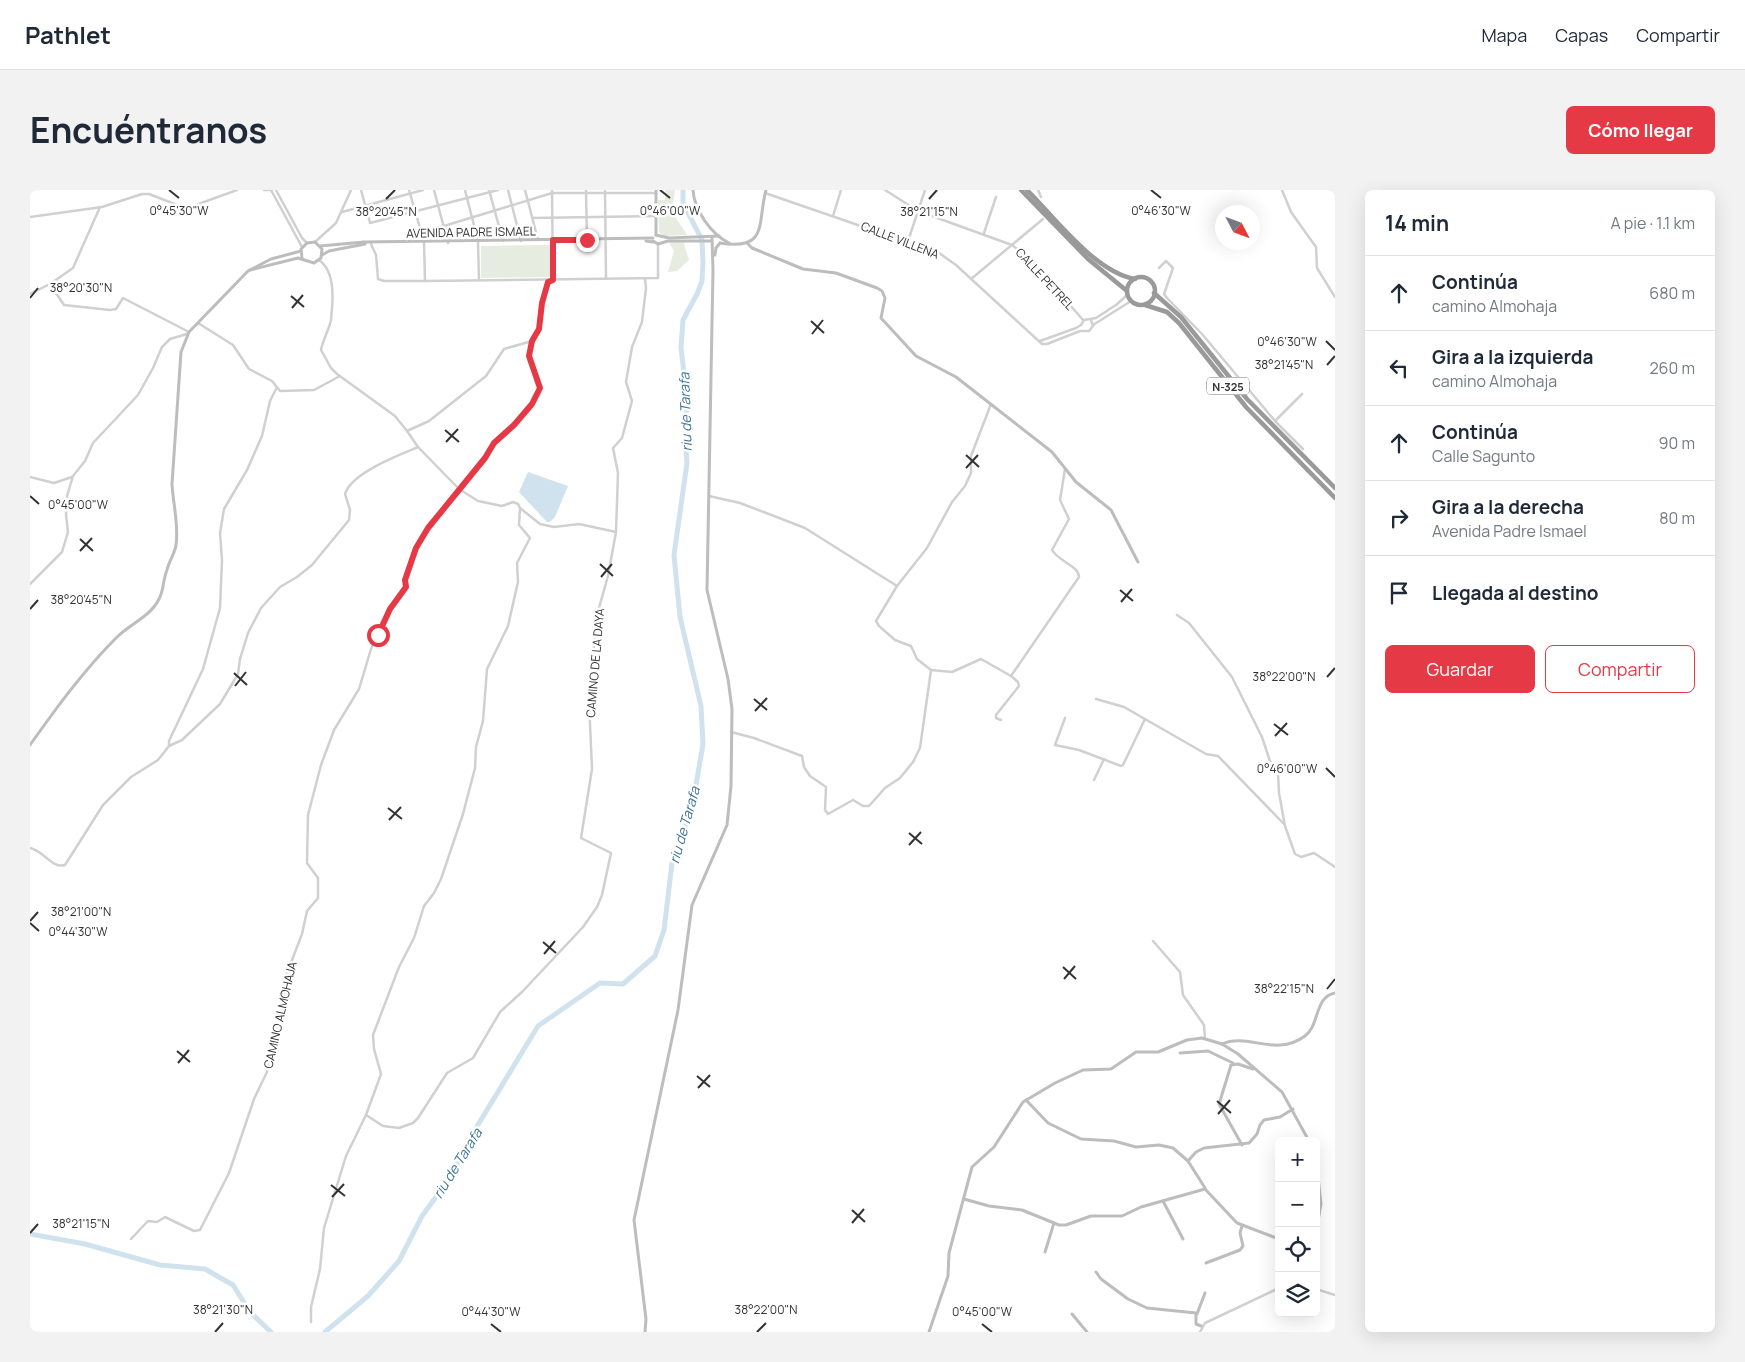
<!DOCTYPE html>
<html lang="es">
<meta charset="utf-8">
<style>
:root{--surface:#fff;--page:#f2f2f3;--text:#1f2937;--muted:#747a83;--line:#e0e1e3;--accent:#e63946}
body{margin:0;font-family:Manrope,sans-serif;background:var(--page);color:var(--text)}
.controls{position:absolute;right:15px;bottom:15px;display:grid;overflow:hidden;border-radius:8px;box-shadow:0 5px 20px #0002}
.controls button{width:45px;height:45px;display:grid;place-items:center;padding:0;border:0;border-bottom:1px solid var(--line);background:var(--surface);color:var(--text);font:25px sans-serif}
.compass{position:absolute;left:1185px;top:15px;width:45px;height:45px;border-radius:50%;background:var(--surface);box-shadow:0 5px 20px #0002;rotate:131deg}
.stop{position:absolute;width:15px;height:15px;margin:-11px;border:4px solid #e63946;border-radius:50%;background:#fff}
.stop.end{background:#e63946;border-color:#fff;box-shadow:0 1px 5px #0008}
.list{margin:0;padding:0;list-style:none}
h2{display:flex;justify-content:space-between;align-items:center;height:65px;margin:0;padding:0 20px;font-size:21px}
h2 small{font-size:16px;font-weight:400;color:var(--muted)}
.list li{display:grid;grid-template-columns:32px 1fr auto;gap:15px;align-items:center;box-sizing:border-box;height:75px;padding:0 20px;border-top:1px solid var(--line)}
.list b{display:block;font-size:19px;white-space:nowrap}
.list p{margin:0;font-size:16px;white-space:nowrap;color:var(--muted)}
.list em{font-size:16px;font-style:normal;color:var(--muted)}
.actions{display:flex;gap:10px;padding:15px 20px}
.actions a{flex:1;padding:11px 0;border:1px solid var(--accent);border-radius:8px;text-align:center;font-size:18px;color:var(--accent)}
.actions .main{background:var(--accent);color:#fff}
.icon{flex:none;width:28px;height:28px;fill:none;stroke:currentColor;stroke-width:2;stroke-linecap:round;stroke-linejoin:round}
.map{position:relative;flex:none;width:1305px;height:1142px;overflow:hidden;border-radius:8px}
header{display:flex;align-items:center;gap:30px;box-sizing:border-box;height:70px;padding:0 25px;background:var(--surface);border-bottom:1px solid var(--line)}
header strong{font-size:24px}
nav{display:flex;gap:28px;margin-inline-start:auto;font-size:18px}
.intro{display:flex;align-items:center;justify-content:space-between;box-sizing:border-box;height:120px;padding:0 30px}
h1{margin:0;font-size:35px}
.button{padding:12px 22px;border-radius:8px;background:var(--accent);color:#fff;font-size:18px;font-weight:700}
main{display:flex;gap:30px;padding:0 30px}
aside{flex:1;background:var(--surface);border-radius:8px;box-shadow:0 5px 20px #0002}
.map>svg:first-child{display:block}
</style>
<header>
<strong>Pathlet</strong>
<nav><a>Mapa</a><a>Capas</a><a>Compartir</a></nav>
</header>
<div class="intro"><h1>Encuéntranos</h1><a class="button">Cómo llegar</a></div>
<main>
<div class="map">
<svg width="1305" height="1142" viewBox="0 0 1305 1142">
<rect width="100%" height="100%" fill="#fff"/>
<g fill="#e6ecdf">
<path d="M635 0H645L642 22 657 45 634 46 629 42 628 10H635Z"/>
<path d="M638 51H653L659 70 647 81 638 82 644 61Z"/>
<path d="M520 55V87L451 88V56Z"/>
</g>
<path fill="#cfe2ee" d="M498 282 538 296 525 327 520 332H517L489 302Z"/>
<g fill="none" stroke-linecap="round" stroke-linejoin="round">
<g stroke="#cfe2ee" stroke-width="5">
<path d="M0 1044 55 1054 130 1075 175 1079 203 1095 220 1122 241 1142"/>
<path d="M295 1142 338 1106 369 1071 392 1026 420 988 446 938 508 836 570 793 593 794 625 766 634 740 642 673 652 648 665 601 673 554 671 516 650 427 644 365 657 273 655 247 657 208 651 158 653 130 667 104 672 91 673 73 672 50 653 13V0"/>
</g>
<g stroke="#d0d0d0" stroke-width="2.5">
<path d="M234 0H242"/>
<path d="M241 0 272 57"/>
<path d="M246 0 272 48 277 53"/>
<path d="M331 0 340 33 468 0"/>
<path d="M379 0 394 52 395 91 628 88V54"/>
<path d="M404 0 418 53"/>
<path d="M435 0 448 51 449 90"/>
<path d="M459 0 473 51"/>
<path d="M478 0 491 51"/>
<path d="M495 0 508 50"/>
<path d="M556 0 557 52"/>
<path d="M575 0 576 88"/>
<path d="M855 0 888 21 982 55 999 68 1053 130"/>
<path d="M1008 0 1011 7"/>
<path d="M1252 0 1261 22 1286 57 1287 78 1305 107"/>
<path d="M735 3 909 63 926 75 1012 154H1017L1050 141H1059L1063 136 1061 130"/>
<path d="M70 17 43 78 20 94 34 115 80 120 86 119 93 108 159 142"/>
<path d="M312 22 393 0"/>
<path d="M803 26 811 0"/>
<path d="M0 27 72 17 112 4H119L150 16H163L207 0"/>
<path d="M502 28 626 26"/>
<path d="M391 43 522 3H626"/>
<path d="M954 43 966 7"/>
<path d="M878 51 895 0"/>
<path d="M285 52 306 33 321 0"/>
<path d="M341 54 346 65 348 89 354 91H395"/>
<path d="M289 70C306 82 303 111 301 130 299 140 293 149 291 160L301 178 307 184 365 226 377 241"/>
<path d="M1129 78 1136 71 1143 78 1134 104 1137 108 1172 144 1245 231 1272 204"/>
<path d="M941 89 1013 29"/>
<path d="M0 104 20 94"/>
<path d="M168 133 203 155 219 179 242 191 250 201 284 200 310 186"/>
<path d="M1063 135 1101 111"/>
<path d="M1010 151 1046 138 1051 135 1054 130 1066 128 1086 115 1097 105"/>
<path d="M1245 231 1273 259"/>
<path d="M0 287 24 293 42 287"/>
<path d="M679 306 710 313 775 338 867 396"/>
<path d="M490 318 510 334 524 337 549 334 586 342"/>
<path d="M0 394 32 362 38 342 36 325 37 306 43 286 55 271 63 253 108 205 123 178 132 157 140 149 157 144"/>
<path d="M1147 425 1159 433 1202 487 1232 547 1240 571 1248 583 1249 603 1255 636 1265 664 1271 667 1284 663 1305 677"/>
<path d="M901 480 922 482 951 469 981 486 1049 387C1049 376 1028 371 1022 360L1039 329 1030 310 1035 279"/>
<path d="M1066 509 1094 517 1176 564 1188 566 1254 634"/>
<path d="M1035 528 1025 555 1049 560 1091 576 1093 575 1115 529"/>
<path d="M971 530 966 528V525L989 496 988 492 981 486"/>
<path d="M701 542 724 548 772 566 774 577 780 586 796 597 795 620 798 624 823 610 833 616H839L855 598 870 588 883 572 890 558 901 480 887 469 881 456 865 450 849 436 846 431 867 396 897 358 922 312 935 296 941 283V266L961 214"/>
<path d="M139 556V551L173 479 190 418 192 370 190 343 194 319 217 280 232 246 240 211 247 197"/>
<path d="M1064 590 1074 569"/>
<path d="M0 658C13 660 22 679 35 675L73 615 101 587 128 570 139 556 152 550 190 514 208 484 210 469 218 443 231 418 250 397 267 387 282 375 319 330 320 320 315 304C321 283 369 265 388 257L377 241 399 231 456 186 474 159 502 151"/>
<path d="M1123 751 1150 782 1153 805 1174 835 1175 849"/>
<path d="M336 925 353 936 369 938 383 933 388 928 417 883 443 868 470 822 492 802 553 737 567 717 572 705 581 663 551 648 562 579 559 510 567 425 578 386 586 342 588 283 583 258 592 248 602 211 596 192 602 157 612 132 616 98 615 89"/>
<path d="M101 1049 118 1031 127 1032 135 1027 164 1041 170 1040 199 983 224 909 237 882 243 843 250 830 257 783 272 744 277 721 288 708V688L277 673 278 625 291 575 304 540 329 499 341 459 360 419 376 397 375 390 386 358 398 338 455 268 464 253 484 235 502 214 510 198 499 166 502 151 509 139 512 113 518 92 523 90 522 0"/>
<path d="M1286 1099 1305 1105"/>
<path d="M281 1132V1117L290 1079 294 1038 316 966 336 925 351 884 344 859 343 845 369 777 384 748 394 716 404 703 411 689 433 624 445 578 446 557 453 531 457 479 478 436 488 392 487 373 500 348 489 335 490 318 488 314 483 312 472 316 448 311 429 299 388 257"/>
<path d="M1170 1142 1175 1133 1249 1098"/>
</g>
<g stroke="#bdbdbd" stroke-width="3">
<path d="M626 0V45"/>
<path d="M663 0C664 20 681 44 699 53"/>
<path d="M626 45 639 48 689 46"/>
<path d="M616 51 623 52"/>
<path d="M623 51 628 54 638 51H681"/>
<path d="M690 53C739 61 727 33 736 0"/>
<path d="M717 53 722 58 773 79 806 83 847 98 852 101 855 108 851 128 886 166 926 187 1022 262 1046 292 1081 320 1108 372"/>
<path d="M290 56 334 52 623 48"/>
<path d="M292 65 299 61 335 54"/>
<path d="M685 65 686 58 690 53"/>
<path d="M220 80 268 68 284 73 291 68 292 59 285 52 277 53 271 59 272 68"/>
<path d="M0 555C27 517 54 480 87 447 100 434 121 426 129 409 134 400 133 389 137 380 139 371 145 363 146 355 149 335 143 314 142 294L151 162 159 142 218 81 241 69 271 61"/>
<path d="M1192 854C1218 842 1245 868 1275 846 1290 835 1284 807 1305 803"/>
<path d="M1150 863 1178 861 1203 873"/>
<path d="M996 910 1018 933 1051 949 1084 951 1106 957 1129 955 1143 958 1158 971 1175 998"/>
<path d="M1212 955 1189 914 1190 911 1201 875 1208 874 1223 879"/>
<path d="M1286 969 1291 1014 1286 1042"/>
<path d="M1158 971 1166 962 1174 958 1219 953 1227 944 1230 935 1234 930 1250 927 1263 919"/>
<path d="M934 1009 959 1016 992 1020 1029 1035H1036L1061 1026H1092L1111 1017 1175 999 1207 1033 1249 1049"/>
<path d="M1133 1011 1153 1049"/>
<path d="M1015 1062 1024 1033"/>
<path d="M1176 1073 1210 1060 1213 1056 1210 1043 1212 1036"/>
<path d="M1066 1082 1071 1089 1098 1109 1117 1118 1166 1123V1134L1171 1136"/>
<path d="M1042 1124 1057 1142"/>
<path d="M1167 1124 1175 1103"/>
<path d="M615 1142 616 1129 604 1030 648 820 662 715 697 635 701 596 702 519 698 489 677 400 683 80 682 47"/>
<path d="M899 1142 918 1086 919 1063 942 977 964 957 993 912 1025 893 1053 880 1081 879 1106 862H1128L1157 850 1172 848 1192 854 1208 864 1252 902 1279 951"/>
</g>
<g stroke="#9a9a9a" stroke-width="4.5">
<path d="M991 0 1058 69 1097 101"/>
<path d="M997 0C1025 28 1065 82 1105 89"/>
<circle cx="1111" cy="101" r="14"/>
<path d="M1124 103 1151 127 1217 209 1305 298"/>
<path d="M1115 115 1137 122 1149 133 1216 217 1305 308"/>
</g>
</g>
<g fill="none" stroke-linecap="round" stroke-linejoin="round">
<path stroke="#e63946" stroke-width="6" d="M348 445 360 419 376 397 375 390 386 358 398 338 455 268 464 253 484 235 502 214 510 198 499 166 502 151 509 139 512 113 518 92 523 90V50H557"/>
</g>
<path fill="none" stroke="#333" stroke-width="2" d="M139 0 149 8M630 0 640 8M1121 0 1131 8M356 9 365 0M899 9 907 0M261 106 274 117M0 108 8 98M262 118 273 105M781 131 794 143M782 144 793 130M1296 151 1305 160M1297 175 1305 166M415 240 429 252M416 252 428 239M936 265 949 277M936 278 948 265M0 306 9 314M50 349 63 361M50 361 62 348M570 374 583 386M571 387 582 374M1090 400 1103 411M1091 412 1102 399M0 419 8 410M204 483 217 495M1297 487 1305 478M205 496 216 482M724 509 737 520M725 521 737 508M1244 534 1258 545M1245 546 1257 533M1296 578 1305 587M358 618 372 629M359 630 371 617M879 643 892 654M879 655 891 642M0 731 8 722M0 733 9 741M513 752 526 763M514 764 525 751M1033 777 1046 789M1034 789 1045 776M1297 799 1305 789M147 861 160 872M148 873 159 860M667 886 680 897M668 898 680 885M1187 911 1201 923M1188 924 1200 910M301 995 315 1006M302 1007 314 994M822 1020 835 1032M822 1033 834 1019M0 1043 8 1034M461 1134 471 1142M952 1134 962 1142M185 1142 193 1133M727 1142 736 1133"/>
<g text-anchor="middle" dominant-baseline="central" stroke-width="5" stroke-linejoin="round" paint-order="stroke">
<rect fill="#fff" stroke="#707070" stroke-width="1" x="1177" y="187.5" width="42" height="17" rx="4"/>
<g font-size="11" font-weight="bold" fill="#333">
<text x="1198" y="196">N-325</text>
</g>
<g font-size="12" fill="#333" stroke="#fff">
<text transform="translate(441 42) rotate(-1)">AVENIDA PADRE ISMAEL</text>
<text transform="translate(870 50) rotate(21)">CALLE VILLENA</text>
<text transform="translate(1015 89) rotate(47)">CALLE PETREL</text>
<text transform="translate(565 473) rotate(-85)">CAMINO DE LA DAYA</text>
<text transform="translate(250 825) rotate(-77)">CAMINO ALMOHAJA</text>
</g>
<g font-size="14" font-style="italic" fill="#3f7597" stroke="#fff">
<text transform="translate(655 222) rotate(-92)">riu de Tarafa</text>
<text transform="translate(654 635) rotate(-74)">riu de Tarafa</text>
<text transform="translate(427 973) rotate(-58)">riu de Tarafa</text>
</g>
</g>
<g font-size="12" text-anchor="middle" fill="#333" stroke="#fff" stroke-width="5" stroke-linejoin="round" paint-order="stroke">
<text x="149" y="25">0°45'30"W</text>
<text x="640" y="25">0°46'00"W</text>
<text x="1131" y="25">0°46'30"W</text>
<text x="356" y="26">38°20'45"N</text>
<text x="899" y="26">38°21'15"N</text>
<text x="51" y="102">38°20'30"N</text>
<text x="1257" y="156">0°46'30"W</text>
<text x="1254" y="179">38°21'45"N</text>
<text x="48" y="319">0°45'00"W</text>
<text x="51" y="414">38°20'45"N</text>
<text x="1254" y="491">38°22'00"N</text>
<text x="1257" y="583">0°46'00"W</text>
<text x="51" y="726">38°21'00"N</text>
<text x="48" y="746">0°44'30"W</text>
<text x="1254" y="803">38°22'15"N</text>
<text x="51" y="1038">38°21'15"N</text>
<text x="193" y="1124">38°21'30"N</text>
<text x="736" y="1124">38°22'00"N</text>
<text x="461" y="1126">0°44'30"W</text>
<text x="952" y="1126">0°45'00"W</text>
</g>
</svg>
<div class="controls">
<button>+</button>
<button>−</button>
<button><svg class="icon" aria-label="locate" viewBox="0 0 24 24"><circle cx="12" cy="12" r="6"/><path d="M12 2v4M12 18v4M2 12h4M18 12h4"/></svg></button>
<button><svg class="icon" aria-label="layers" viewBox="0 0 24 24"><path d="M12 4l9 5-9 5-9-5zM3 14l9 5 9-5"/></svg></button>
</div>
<svg class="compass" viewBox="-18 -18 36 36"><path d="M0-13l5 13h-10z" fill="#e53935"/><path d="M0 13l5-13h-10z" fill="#747a83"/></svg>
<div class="stop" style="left:348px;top:445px"></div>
<div class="stop end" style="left:557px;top:50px"></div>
</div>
<aside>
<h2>14 min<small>A pie · 1.1 km</small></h2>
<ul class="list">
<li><svg class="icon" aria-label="ahead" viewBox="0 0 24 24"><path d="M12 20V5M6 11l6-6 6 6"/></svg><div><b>Continúa</b><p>camino Almohaja</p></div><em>680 m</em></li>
<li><svg class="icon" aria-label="left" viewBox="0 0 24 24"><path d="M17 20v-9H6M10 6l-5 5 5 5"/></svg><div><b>Gira a la izquierda</b><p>camino Almohaja</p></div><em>260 m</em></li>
<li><svg class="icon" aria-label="ahead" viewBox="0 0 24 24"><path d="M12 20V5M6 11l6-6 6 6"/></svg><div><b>Continúa</b><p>Calle Sagunto</p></div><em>90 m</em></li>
<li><svg class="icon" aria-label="right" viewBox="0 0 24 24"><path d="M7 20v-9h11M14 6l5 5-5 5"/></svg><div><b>Gira a la derecha</b><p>Avenida Padre Ismael</p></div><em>80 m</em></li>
<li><svg class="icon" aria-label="arrive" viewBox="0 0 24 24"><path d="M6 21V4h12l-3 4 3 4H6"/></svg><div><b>Llegada al destino</b></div></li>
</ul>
<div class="actions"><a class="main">Guardar</a><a>Compartir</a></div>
</aside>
</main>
